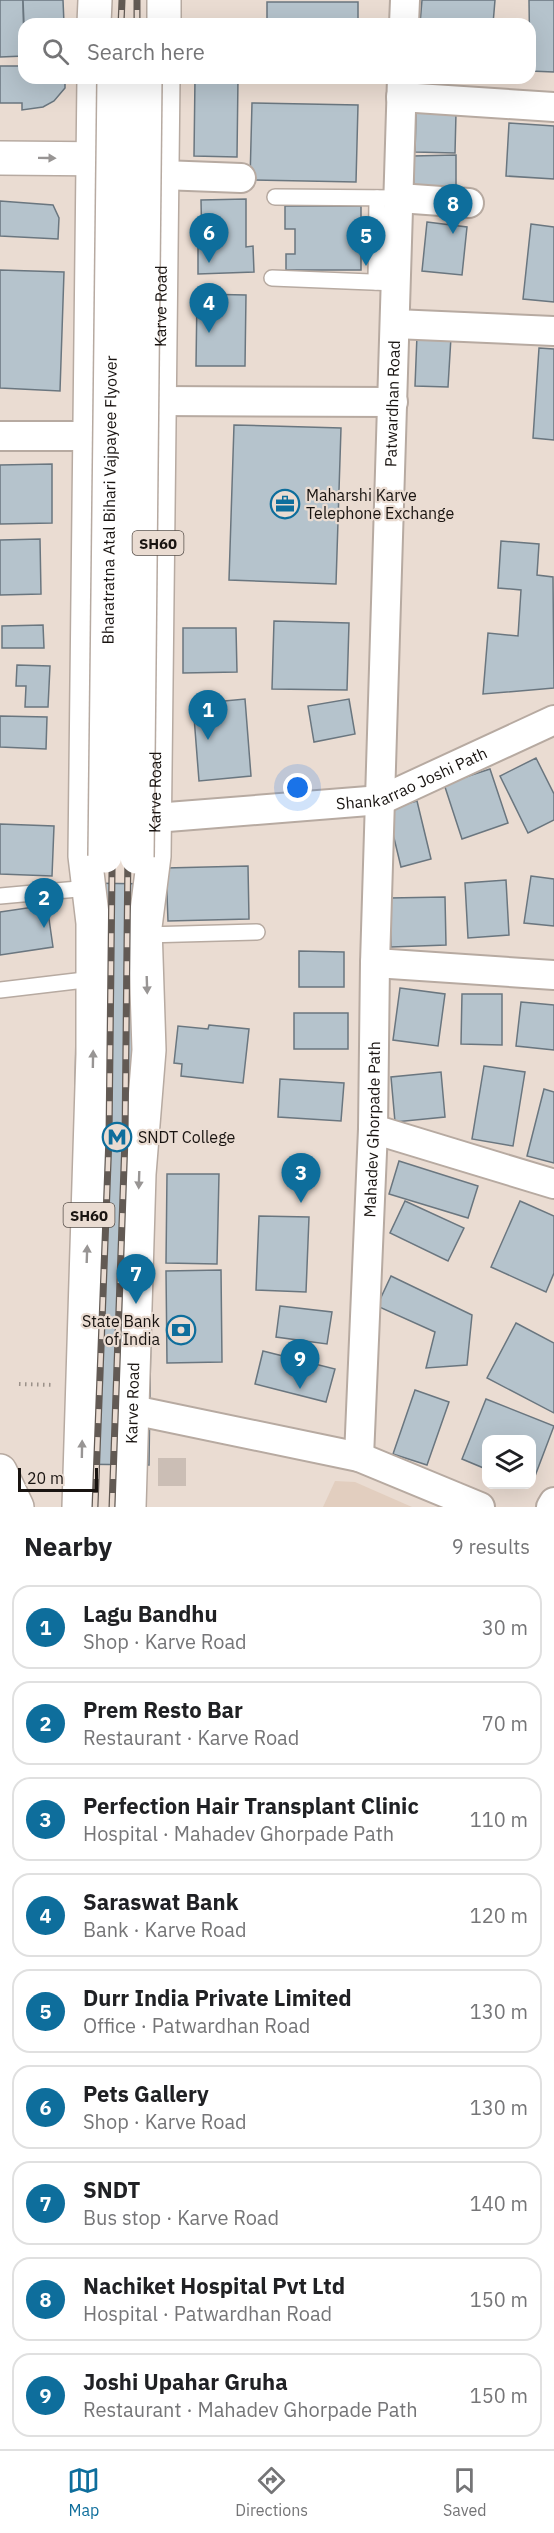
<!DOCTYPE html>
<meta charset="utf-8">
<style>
:root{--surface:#fff;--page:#f6f6f6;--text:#202124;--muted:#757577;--line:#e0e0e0;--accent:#0e6e9c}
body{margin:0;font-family:"IBM Plex Sans",sans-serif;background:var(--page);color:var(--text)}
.controls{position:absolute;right:18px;bottom:18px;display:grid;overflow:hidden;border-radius:12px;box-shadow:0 6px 24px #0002}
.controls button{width:54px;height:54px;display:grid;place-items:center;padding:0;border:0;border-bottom:2px solid var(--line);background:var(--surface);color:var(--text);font:30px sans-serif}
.scale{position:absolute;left:18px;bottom:15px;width:80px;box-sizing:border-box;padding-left:6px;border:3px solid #191411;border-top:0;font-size:16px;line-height:21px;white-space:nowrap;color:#191411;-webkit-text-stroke:4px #eadcd2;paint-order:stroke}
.you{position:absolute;left:298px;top:788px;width:21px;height:21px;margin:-15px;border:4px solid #fff;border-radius:50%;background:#1a73e8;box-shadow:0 0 0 9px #1a73e833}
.badge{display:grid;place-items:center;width:39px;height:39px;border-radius:50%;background:var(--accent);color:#fff;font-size:20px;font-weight:700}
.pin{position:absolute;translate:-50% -50px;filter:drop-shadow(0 2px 3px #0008)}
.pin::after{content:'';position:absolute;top:32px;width:21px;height:18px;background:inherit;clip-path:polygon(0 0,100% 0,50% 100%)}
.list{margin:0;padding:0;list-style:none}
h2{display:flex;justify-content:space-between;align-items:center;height:78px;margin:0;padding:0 24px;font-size:26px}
h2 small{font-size:20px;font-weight:400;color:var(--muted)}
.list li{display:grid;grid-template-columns:39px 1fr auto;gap:18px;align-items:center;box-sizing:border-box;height:84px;margin:0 12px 12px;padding:0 12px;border:2px solid var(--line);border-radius:18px}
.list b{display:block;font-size:22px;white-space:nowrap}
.list p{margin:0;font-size:20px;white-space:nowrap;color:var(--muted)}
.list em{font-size:20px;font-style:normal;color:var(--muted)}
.icon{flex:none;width:33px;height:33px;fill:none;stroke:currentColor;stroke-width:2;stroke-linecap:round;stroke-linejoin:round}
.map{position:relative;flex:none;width:554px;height:1507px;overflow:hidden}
.search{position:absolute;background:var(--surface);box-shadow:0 6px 24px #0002;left:18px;right:18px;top:18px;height:66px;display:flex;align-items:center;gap:15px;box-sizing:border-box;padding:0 21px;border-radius:18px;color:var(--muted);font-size:22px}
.sheet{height:942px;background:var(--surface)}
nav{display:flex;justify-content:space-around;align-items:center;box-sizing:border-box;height:84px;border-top:2px solid var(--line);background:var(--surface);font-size:16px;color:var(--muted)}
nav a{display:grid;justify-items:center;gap:3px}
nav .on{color:var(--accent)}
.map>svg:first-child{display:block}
</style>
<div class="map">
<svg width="554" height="1507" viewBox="0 0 554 1507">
<rect width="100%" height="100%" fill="#eadcd2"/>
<path fill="#e2cebf" d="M335 1481 355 1482 412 1507H323Z"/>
<g fill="#b5c3cc" stroke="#6a767f" stroke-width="1.5">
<path d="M0 0H23L24 56 0 57Z"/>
<path d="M23 0H63L64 24H24Z"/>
<path d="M422 0H495L493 24H420Z"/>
<path d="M529 0H554V72L530 71Z"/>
<rect x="267" y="2" width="91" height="22"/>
<path d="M0 66H24V78H65V88L54 101 43 107 22 110V103H0Z"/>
<path d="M195 78H238L237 157 194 156Z"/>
<path d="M252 103 358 105 356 182 250 180Z"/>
<path d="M416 113H456L455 153 415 152Z"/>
<path d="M509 123 554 126V179L506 176Z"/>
<path d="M456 155V195H414L413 156Z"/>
<path d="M246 199V247L253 246 254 272 198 274V247H202L201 200Z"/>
<path d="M0 201 53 205 59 218 58 239 0 236Z"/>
<path d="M285 206H361V270H286V254H295V229H285Z"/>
<path d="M427 222 467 227 462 275 422 271Z"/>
<path d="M531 224 554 227V302L523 299Z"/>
<path d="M0 270 64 272 60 391 0 388Z"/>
<path d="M197 294 246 295 245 366H196Z"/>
<path d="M417 335 451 337 448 387 415 386Z"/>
<path d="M539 348 554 349V440L533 438Z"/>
<path d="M234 425 341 428 336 584 229 580Z"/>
<path d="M52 464V523L0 524V465Z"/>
<path d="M40 539 41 594 0 595V540Z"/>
<path d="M501 541 539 544 537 575 553 577 554 688 483 694 488 633 518 636 521 590 498 588Z"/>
<path d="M274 621 349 623 347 690 272 689Z"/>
<path d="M43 625 44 648H2V626Z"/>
<path d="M183 628H236L237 672 183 673Z"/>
<path d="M17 665 50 666 48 707H25L26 686H16Z"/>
<path d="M245 699 251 776 199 781 193 704Z"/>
<path d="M349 699 355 734 314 742 308 706Z"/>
<path d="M0 716 47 717 46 749 0 747Z"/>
<path d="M536 758 554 794V820L528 833 500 776Z"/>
<path d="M490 769 508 823 462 839 444 784Z"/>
<path d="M417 801 431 859 401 867 387 809Z"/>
<path d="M0 824 54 826 52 876 0 874Z"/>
<path d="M248 866 249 919 168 921 166 868Z"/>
<path d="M531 876 554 879V926L524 923Z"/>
<path d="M506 880 509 935 468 938 465 883Z"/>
<path d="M78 883 157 884 149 1465 70 1464Z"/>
<path d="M445 897 446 945 391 947 390 898Z"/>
<path d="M47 905 53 947 0 955V912Z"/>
<path d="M299 951 344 952V987H299Z"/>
<path d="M400 988 445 994 438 1046 393 1040Z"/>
<path d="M462 994H502V1045L461 1044Z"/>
<path d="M521 1002 554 1005V1050L516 1046Z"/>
<rect x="294" y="1013" width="54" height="36"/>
<path d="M209 1025 249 1029 243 1083 181 1076 182 1064 174 1063 178 1026 208 1029Z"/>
<path d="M484 1066 525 1072 513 1146 472 1139Z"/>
<path d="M441 1072 445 1117 395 1122 391 1077Z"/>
<path d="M280 1079 344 1083 341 1121 278 1117Z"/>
<path d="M544 1089 554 1092V1163L527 1156Z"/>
<path d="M399 1161 478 1186 468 1218 389 1194Z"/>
<path d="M167 1174H219L217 1264 166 1263Z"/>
<path d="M405 1201 464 1228 448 1261 390 1233Z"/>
<path d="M520 1201 554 1216V1273L546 1292 491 1267Z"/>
<path d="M259 1216 309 1217 306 1292 256 1290Z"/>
<path d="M221 1270 222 1362 167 1363 166 1271Z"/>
<path d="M391 1276 472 1315 467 1365 426 1368 435 1332 377 1306Z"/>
<path d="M280 1306 332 1312 327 1344 276 1337Z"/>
<path d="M516 1323 554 1343V1413L487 1378Z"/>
<path d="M263 1351 335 1369 326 1402 255 1384Z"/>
<path d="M415 1390 449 1402 427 1465 393 1454Z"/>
<path d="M486 1399 554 1426 532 1484V1440H486V1469L462 1459Z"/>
</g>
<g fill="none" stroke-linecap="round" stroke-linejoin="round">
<path stroke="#cbbeb5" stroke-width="28" stroke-dasharray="28 14" stroke-linecap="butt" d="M172 1458V1486"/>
<g stroke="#b7aaa1" stroke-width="18">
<g id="lane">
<path d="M275 197 399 198"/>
<path d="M272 278 396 283"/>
<path d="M376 282 377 198"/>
<path d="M0 896 89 888"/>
<path d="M145 935 257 932"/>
<path d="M0 990 93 979"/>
</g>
</g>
<g stroke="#b7aaa1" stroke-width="32">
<g id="street">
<path d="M404 24 405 0"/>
<path d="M401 97 554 107"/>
<path d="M162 175 241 178"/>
<path d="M399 198 469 203"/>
<path d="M395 324 554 331"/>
<path d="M159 401 393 402"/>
<path d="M0 436H90"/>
<path id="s1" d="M155 818 381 800 554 720"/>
<path d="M375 963 554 975"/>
<path d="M373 1129 554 1184"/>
<path d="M133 1410 359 1457 480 1507"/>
<path id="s2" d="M359 1457 373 1129 375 963 402 78"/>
<path d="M551 1507 554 1502"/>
</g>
</g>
<g stroke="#b7aaa1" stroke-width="36">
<g id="primary">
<path d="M94 24 95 0"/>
<path d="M164 24V0"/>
<path d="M0 158 115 159"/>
<path d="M0 1471 17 1507"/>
<path d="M79 1507 93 1054V923L85 856 94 78"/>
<path id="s3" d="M129 1507 139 1174 149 1050 145 927 154 856 163 78"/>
</g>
</g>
<path stroke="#9b9189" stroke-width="4" stroke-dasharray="1.5 4.5" stroke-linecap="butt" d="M19 1384 55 1385"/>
<use href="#lane" stroke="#fff" stroke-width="15"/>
<use href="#street" stroke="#fff" stroke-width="28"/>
<use href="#primary" stroke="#fff" stroke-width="33"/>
<g stroke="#625a54" stroke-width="7">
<g id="rail">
<path d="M121 24 122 0"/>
<path d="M137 24V0"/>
<path d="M95 1507 109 1137 121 78"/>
<path d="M112 1507 125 1138 136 78"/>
</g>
</g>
<use href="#rail" stroke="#eadcd2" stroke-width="4.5" stroke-dasharray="14" stroke-linecap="butt"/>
<g stroke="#b7aaa1" stroke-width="36" stroke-linecap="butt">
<g id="primary-bridge">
<path id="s4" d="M105 856 114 78"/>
<path d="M137 857 145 78"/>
</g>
</g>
<use href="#primary-bridge" stroke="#fff" stroke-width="33"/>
</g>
<defs><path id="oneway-solid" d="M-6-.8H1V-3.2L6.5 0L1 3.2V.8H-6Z" transform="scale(1.5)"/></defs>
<g fill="#989594">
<use href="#oneway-solid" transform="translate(47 158) rotate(1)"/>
<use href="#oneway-solid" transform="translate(147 985) rotate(88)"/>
<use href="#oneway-solid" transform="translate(93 1059) rotate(-89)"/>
<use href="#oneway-solid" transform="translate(139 1180) rotate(92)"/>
<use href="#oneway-solid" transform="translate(87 1254) rotate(-88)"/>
<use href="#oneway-solid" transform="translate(82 1449) rotate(-89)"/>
</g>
<defs>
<g id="office-ring" transform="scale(1.5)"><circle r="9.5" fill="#eadcd2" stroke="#0e6e9c" stroke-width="1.5"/><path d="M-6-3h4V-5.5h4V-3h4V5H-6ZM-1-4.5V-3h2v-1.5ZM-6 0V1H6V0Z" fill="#0e6e9c"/></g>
<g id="metro-ring" transform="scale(1.5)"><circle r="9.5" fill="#eadcd2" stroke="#0e6e9c" stroke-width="1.5"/><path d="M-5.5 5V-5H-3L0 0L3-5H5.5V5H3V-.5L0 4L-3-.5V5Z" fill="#0e6e9c"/></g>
<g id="bank-ring" transform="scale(1.5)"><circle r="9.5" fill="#eadcd2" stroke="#0e6e9c" stroke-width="1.5"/><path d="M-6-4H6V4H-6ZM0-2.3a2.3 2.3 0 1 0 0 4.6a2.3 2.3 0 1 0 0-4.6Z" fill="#0e6e9c"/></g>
</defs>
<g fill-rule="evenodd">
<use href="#office-ring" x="285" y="504"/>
<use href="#metro-ring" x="117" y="1137"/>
<use href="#bank-ring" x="181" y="1330"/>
</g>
<g text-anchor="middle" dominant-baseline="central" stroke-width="4.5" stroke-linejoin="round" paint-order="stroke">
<g fill="#eadcd2" stroke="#58504b" stroke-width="1.5">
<rect x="132.5" y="531" width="51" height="24" rx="4.5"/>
<rect x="63.5" y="1203" width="51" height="24" rx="4.5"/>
</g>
<g font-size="15" font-weight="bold" fill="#191411">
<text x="158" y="543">SH60</text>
<text x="89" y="1215">SH60</text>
</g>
<g font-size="16" fill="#191411" stroke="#eadcd2">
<text stroke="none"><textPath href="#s3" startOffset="1202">Karve Road</textPath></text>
<text stroke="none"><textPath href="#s2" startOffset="1054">Patwardhan Road</textPath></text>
<text stroke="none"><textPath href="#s4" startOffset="356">Bharatratna Atal Bihari Vajpayee Flyover</textPath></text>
<text stroke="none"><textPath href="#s1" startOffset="262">Shankarrao Joshi Path</textPath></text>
<text stroke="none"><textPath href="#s3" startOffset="716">Karve Road</textPath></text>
<text stroke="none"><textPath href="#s2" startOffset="328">Mahadev Ghorpade Path</textPath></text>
<text stroke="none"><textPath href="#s3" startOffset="104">Karve Road</textPath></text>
</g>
<g font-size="16" fill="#191411" stroke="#eadcd2" text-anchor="start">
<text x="306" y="495">Maharshi Karve<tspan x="306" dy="18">Telephone Exchange</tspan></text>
<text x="138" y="1137">SNDT College</text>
<text x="160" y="1321" text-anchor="end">State Bank<tspan x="160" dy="18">of India</tspan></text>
</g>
</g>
</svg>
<div class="controls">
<button><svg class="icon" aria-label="layers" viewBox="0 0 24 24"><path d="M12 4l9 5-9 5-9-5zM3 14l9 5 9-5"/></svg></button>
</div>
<div class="scale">20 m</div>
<div class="you"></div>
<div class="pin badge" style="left:208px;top:740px">1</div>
<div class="pin badge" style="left:44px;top:928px">2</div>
<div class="pin badge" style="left:301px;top:1203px">3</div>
<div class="pin badge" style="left:209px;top:333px">4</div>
<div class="pin badge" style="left:366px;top:266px">5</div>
<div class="pin badge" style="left:209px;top:263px">6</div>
<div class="pin badge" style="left:136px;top:1304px">7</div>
<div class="pin badge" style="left:453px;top:234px">8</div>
<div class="pin badge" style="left:300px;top:1389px">9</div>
<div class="search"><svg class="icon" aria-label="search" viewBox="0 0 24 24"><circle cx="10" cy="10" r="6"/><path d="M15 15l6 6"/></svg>Search here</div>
</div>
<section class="sheet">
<h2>Nearby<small>9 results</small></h2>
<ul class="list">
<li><span class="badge">1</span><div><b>Lagu Bandhu</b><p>Shop · Karve Road</p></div><em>30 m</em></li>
<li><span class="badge">2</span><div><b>Prem Resto Bar</b><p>Restaurant · Karve Road</p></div><em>70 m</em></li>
<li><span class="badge">3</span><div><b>Perfection Hair Transplant Clinic</b><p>Hospital · Mahadev Ghorpade Path</p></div><em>110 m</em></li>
<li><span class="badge">4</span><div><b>Saraswat Bank</b><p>Bank · Karve Road</p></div><em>120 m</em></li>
<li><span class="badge">5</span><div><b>Durr India Private Limited</b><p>Office · Patwardhan Road</p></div><em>130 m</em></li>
<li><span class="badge">6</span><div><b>Pets Gallery</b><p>Shop · Karve Road</p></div><em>130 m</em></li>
<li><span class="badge">7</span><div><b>SNDT</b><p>Bus stop · Karve Road</p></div><em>140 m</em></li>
<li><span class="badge">8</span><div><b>Nachiket Hospital Pvt Ltd</b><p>Hospital · Patwardhan Road</p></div><em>150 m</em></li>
<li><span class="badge">9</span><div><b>Joshi Upahar Gruha</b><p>Restaurant · Mahadev Ghorpade Path</p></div><em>150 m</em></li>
</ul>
</section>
<nav>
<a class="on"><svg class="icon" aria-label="map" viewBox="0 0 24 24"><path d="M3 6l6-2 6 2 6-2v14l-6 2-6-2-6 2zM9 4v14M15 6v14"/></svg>Map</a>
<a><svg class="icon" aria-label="directions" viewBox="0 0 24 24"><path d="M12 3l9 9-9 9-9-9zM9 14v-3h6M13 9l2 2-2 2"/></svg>Directions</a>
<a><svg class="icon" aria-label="saved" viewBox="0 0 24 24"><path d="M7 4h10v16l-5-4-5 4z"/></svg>Saved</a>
</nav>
